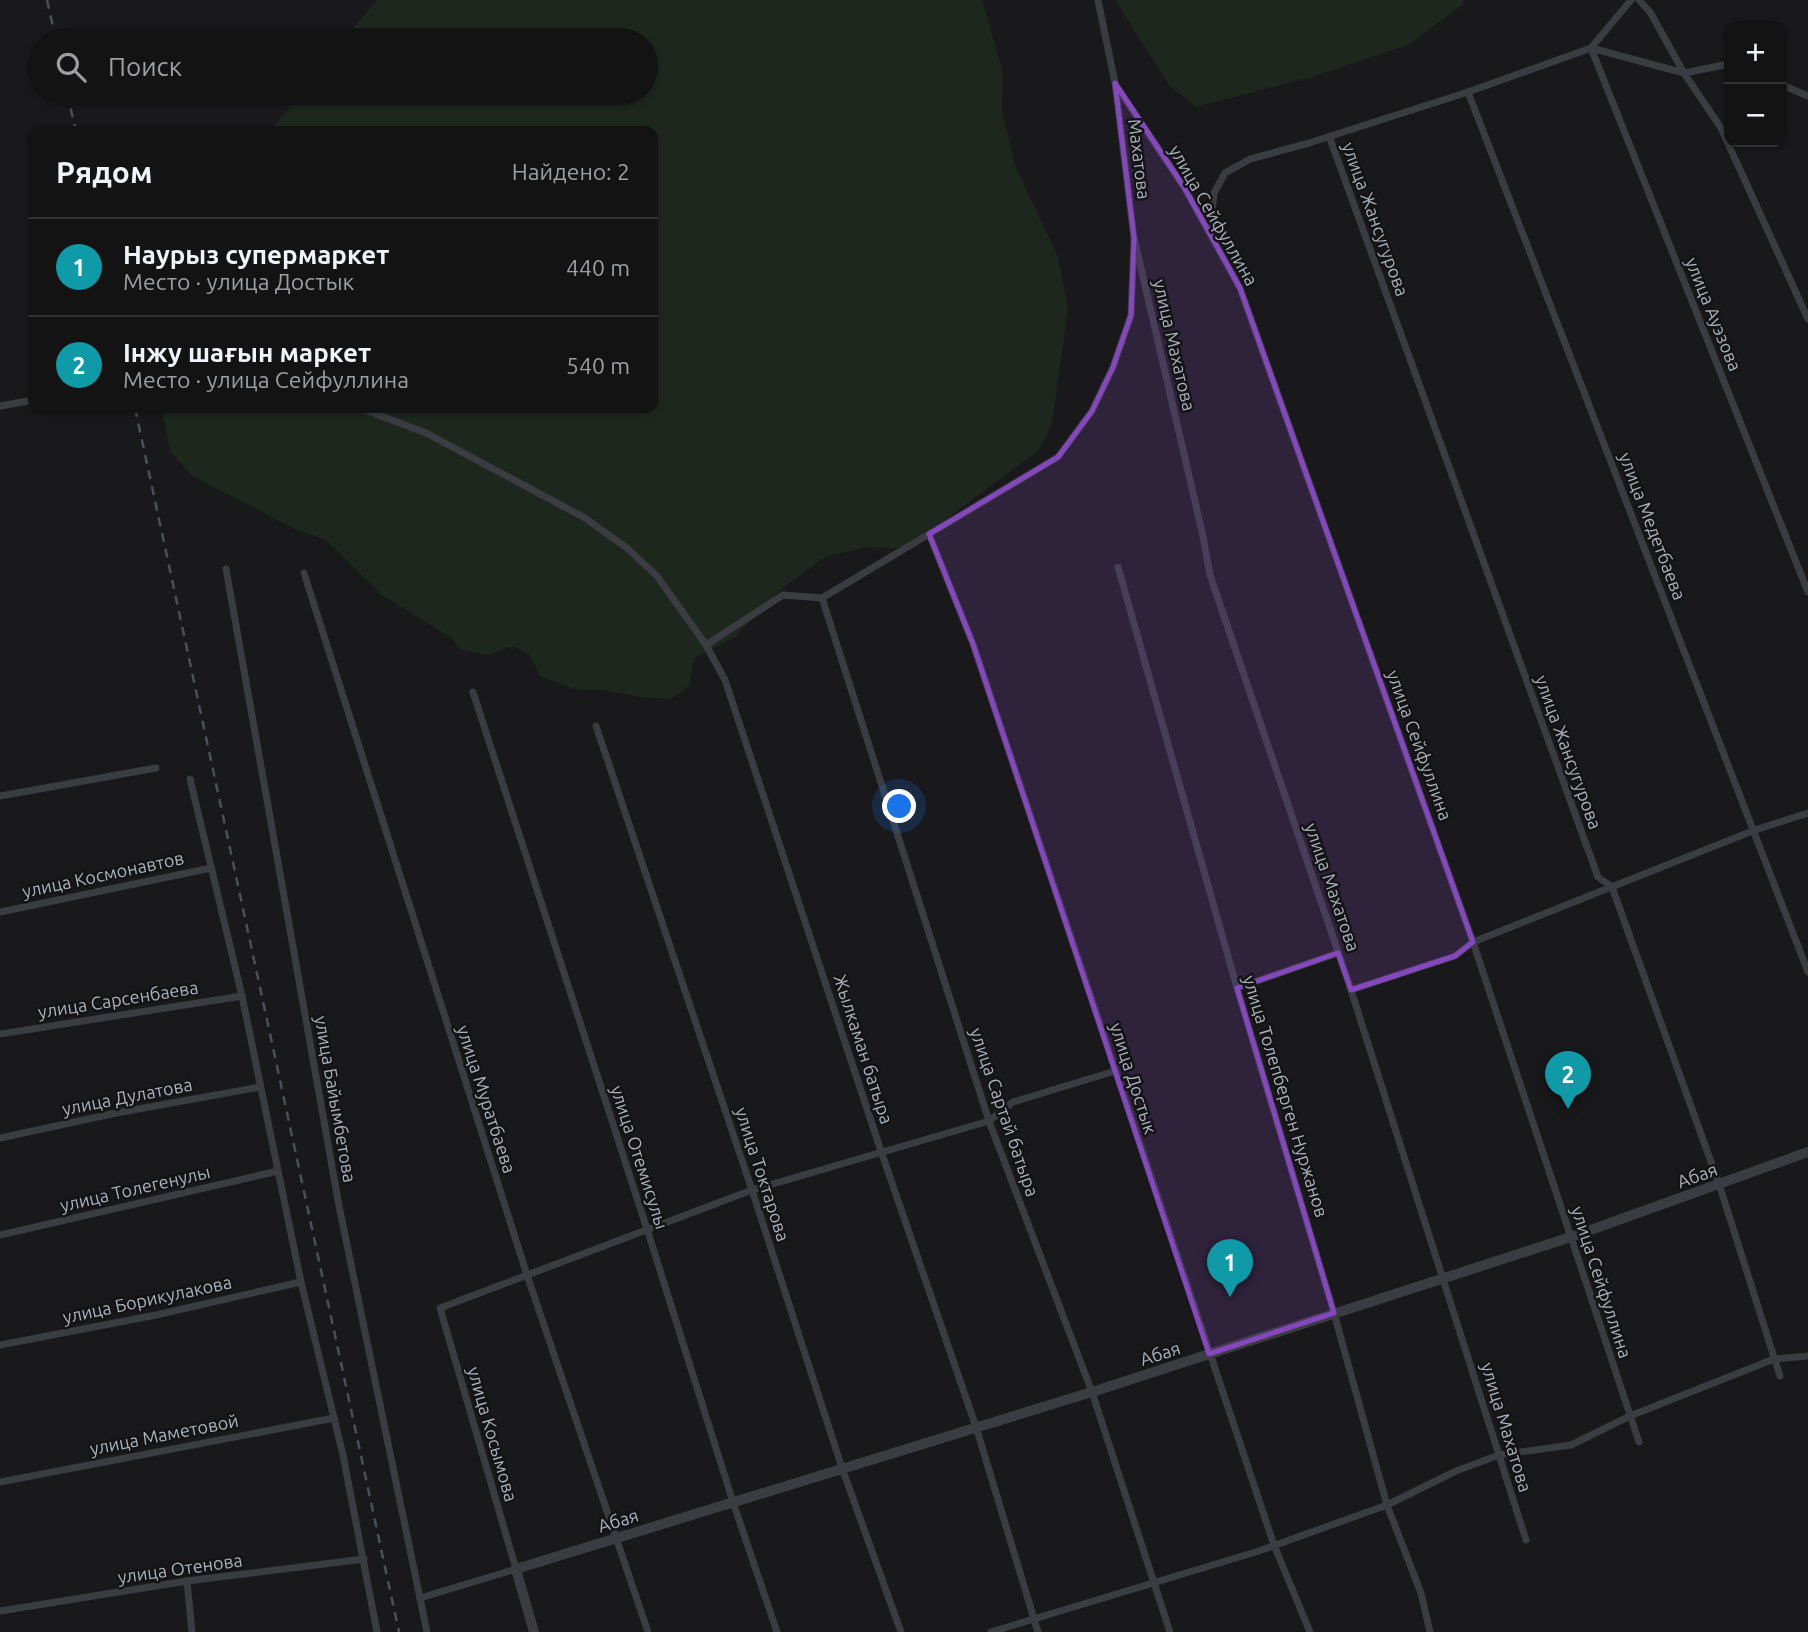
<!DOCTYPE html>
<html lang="ru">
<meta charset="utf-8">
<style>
:root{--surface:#131314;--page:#202022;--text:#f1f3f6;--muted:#9d9ea0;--line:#323234;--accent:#0f766e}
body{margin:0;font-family:Ubuntu,sans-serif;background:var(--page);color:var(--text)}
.controls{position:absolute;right:21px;top:21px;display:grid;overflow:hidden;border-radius:14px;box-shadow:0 2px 5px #0004}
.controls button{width:63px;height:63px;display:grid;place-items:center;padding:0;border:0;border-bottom:2px solid var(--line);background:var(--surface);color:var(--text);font:35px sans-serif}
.you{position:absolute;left:900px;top:807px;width:24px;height:24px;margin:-18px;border:5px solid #fff;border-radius:50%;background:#1a73e8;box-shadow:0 0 0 10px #1a73e833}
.badge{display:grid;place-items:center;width:46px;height:46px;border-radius:50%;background:var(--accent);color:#fff;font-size:23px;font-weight:700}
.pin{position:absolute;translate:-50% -58px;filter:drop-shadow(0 2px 4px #0008)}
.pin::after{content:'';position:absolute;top:37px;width:24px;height:21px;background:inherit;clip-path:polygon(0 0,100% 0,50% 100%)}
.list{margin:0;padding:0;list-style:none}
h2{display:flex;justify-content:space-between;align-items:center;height:91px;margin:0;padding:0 28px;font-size:30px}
h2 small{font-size:23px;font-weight:400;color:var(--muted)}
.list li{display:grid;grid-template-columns:46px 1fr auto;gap:21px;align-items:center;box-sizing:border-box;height:98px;padding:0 28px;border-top:2px solid var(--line)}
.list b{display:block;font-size:26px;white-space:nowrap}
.list p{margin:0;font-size:23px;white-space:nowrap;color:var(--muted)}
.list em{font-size:23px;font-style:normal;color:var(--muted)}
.icon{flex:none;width:38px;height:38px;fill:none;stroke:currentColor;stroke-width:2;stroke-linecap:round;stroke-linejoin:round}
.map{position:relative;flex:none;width:1808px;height:1632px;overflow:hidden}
.search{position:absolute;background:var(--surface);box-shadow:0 2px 5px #0004;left:28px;top:28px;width:630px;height:77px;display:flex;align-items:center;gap:18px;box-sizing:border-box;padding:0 24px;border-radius:38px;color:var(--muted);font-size:26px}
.panel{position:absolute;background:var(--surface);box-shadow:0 2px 5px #0004;left:28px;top:126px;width:630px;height:287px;border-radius:14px}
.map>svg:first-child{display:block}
</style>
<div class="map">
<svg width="1808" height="1632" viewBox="0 0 1808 1632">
<rect width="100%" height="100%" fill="#19191b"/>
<g fill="#1e271e">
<path d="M377 0H982L1003 72 1002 110 1015 165 1058 257 1068 308 1052 424 1039 450 906 549 866 547 825 557 779 591 735 637 694 658 689 686 671 699 639 697 606 690 573 689 540 676 530 655 514 646 488 655 460 650 453 639 382 595 326 540 295 529 191 475 170 451 162 408H653V131H270L301 93H646V40H343Z"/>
<path d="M1115 0H1464L1463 4 1410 44 1312 77 1196 107 1169 85Z"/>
</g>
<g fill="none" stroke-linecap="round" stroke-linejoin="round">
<g stroke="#3a3c41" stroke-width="7">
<path d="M1098 0 1115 83 1134 238 1203 536 1210 575 1351 990 1526 1540"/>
<path d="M1639 0 1650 12 1684 73 1721 128 1808 319"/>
<path d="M1591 48 1808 592"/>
<path d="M1591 48 1684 73 1729 64"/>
<path d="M1782 85 1808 96"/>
<path d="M1117 87 1184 187 1240 288 1473 942 1639 1442"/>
<path d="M1468 92 1808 972"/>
<path d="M1329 136 1598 877 1612 887 1719 1184 1780 1376"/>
<path d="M1210 233 1214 193 1225 173 1250 159 1309 143 1468 92 1591 48 1631 0"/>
<path d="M0 406 33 400"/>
<path d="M360 408 426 433 585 518 627 548 657 576 706 645"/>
<path d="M929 534 973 644 1274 1545 1310 1632"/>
<path d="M1118 567 1237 988 1334 1313 1387 1505 1421 1593 1430 1632"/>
<path d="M226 569 339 1206 427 1632"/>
<path d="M304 573 527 1275 648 1632"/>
<path d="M822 598 989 1121 1092 1392 1170 1632"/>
<path d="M473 692 647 1229 733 1502 777 1632"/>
<path d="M596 726 752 1190 842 1468 901 1632"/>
<path d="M190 779 242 996 301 1282 343 1455 377 1632"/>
<path d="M0 796 156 768"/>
<path d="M0 912 211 868"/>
<path d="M1237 988 1338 953"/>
<path d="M1351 990 1455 956 1473 942 1755 830 1808 813"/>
<path d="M0 1034 242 996"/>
<path d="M0 1138 116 1113 260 1087"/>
<path d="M0 1235 278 1171"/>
<path d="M0 1345 156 1315 301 1282"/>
<path d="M0 1482 334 1418"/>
<path d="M187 1581 192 1632"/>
<path d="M420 1598 516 1569 440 1308 752 1190 989 1121 1013 1102 1115 1071"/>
<path d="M0 1611 187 1581 364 1559"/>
<path d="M991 1632 1259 1551 1387 1505 1456 1471 1499 1455 1571 1445 1630 1416 1774 1359 1808 1356"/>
<path d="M1038 1632 976 1427 881 1151 725 680 706 645 783 595 822 598 1058 457 1092 411 1113 367 1131 315 1134 238"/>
</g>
<path stroke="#3a3c41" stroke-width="10" d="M534 1632 516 1569 1092 1392 1571 1237 1808 1152"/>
<g stroke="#4c5056" stroke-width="2.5" stroke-dasharray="9 7" stroke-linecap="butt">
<path d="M47 0 56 40"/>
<path d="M67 93 76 131"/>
<path d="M135 408 399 1632"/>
</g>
</g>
<path fill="#8547be" fill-opacity="0.2" stroke="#8547be" stroke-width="5" stroke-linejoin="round" d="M1115 83 1184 187 1240 288 1473 942 1455 956 1351 990 1338 953 1237 988 1334 1313 1209 1354 973 644 929 534 1058 457 1092 411 1113 367 1131 315 1134 238Z"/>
<g text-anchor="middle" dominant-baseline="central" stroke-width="5" stroke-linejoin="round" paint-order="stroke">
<g font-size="18" fill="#abb2bc" stroke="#141416">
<text transform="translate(1140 159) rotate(83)">Махатова</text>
<text transform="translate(1214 215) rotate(60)">улица Сейфуллина</text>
<text transform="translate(1376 219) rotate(70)">улица Жансугурова</text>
<text transform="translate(1714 314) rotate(68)">улица Ауэзова</text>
<text transform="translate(1175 345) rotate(77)">улица Махатова</text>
<text transform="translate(1653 526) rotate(69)">улица Медетбаева</text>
<text transform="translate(1420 745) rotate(70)">улица Сейфуллина</text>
<text transform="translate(1569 752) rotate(70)">улица Жансугурова</text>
<text transform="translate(103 874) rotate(-12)">улица Космонавтов</text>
<text transform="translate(1333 887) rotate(71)">улица Махатова</text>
<text transform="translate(118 999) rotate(-9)">улица Сарсенбаева</text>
<text transform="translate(864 1049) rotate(72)">Жылкаман батыра</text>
<text transform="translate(1134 1078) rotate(72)">улица Достык</text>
<text transform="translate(127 1096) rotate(-11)">улица Дулатова</text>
<text transform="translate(1286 1096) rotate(73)">улица Толепберген Нуржанов</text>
<text transform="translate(336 1099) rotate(80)">улица Байымбетова</text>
<text transform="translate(487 1099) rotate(72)">улица Муратбаева</text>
<text transform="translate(1005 1112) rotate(71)">улица Сартай батыра</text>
<text transform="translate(640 1157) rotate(72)">улица Отемисулы</text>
<text transform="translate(763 1174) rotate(72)">улица Токтарова</text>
<text transform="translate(1697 1175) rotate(-20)">Абая</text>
<text transform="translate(135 1188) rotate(-13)">улица Толегенулы</text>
<text transform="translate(1602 1282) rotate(72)">улица Сейфуллина</text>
<text transform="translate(147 1299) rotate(-12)">улица Борикулакова</text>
<text transform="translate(1160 1353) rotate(-18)">Абая</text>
<text transform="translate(1507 1427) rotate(73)">улица Махатова</text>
<text transform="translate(164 1434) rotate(-11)">улица Маметовой</text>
<text transform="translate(493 1434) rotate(74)">улица Косымова</text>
<text transform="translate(618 1520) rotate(-17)">Абая</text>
<text transform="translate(180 1568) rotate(-8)">улица Отенова</text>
</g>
</g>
</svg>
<div class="controls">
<button>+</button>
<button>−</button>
</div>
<div class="you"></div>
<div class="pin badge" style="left:1230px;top:1297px;background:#0f9aa8">1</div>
<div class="pin badge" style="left:1568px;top:1109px;background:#0f9aa8">2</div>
<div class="search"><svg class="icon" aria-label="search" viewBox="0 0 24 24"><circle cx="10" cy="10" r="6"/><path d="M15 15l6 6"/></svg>Поиск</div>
<section class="panel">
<h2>Рядом<small>Найдено: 2</small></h2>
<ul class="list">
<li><span class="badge" style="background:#0f9aa8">1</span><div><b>Наурыз супермаркет</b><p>Место · улица Достык</p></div><em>440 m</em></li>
<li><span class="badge" style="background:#0f9aa8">2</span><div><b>Інжу шағын маркет</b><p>Место · улица Сейфуллина</p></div><em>540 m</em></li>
</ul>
</section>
</div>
